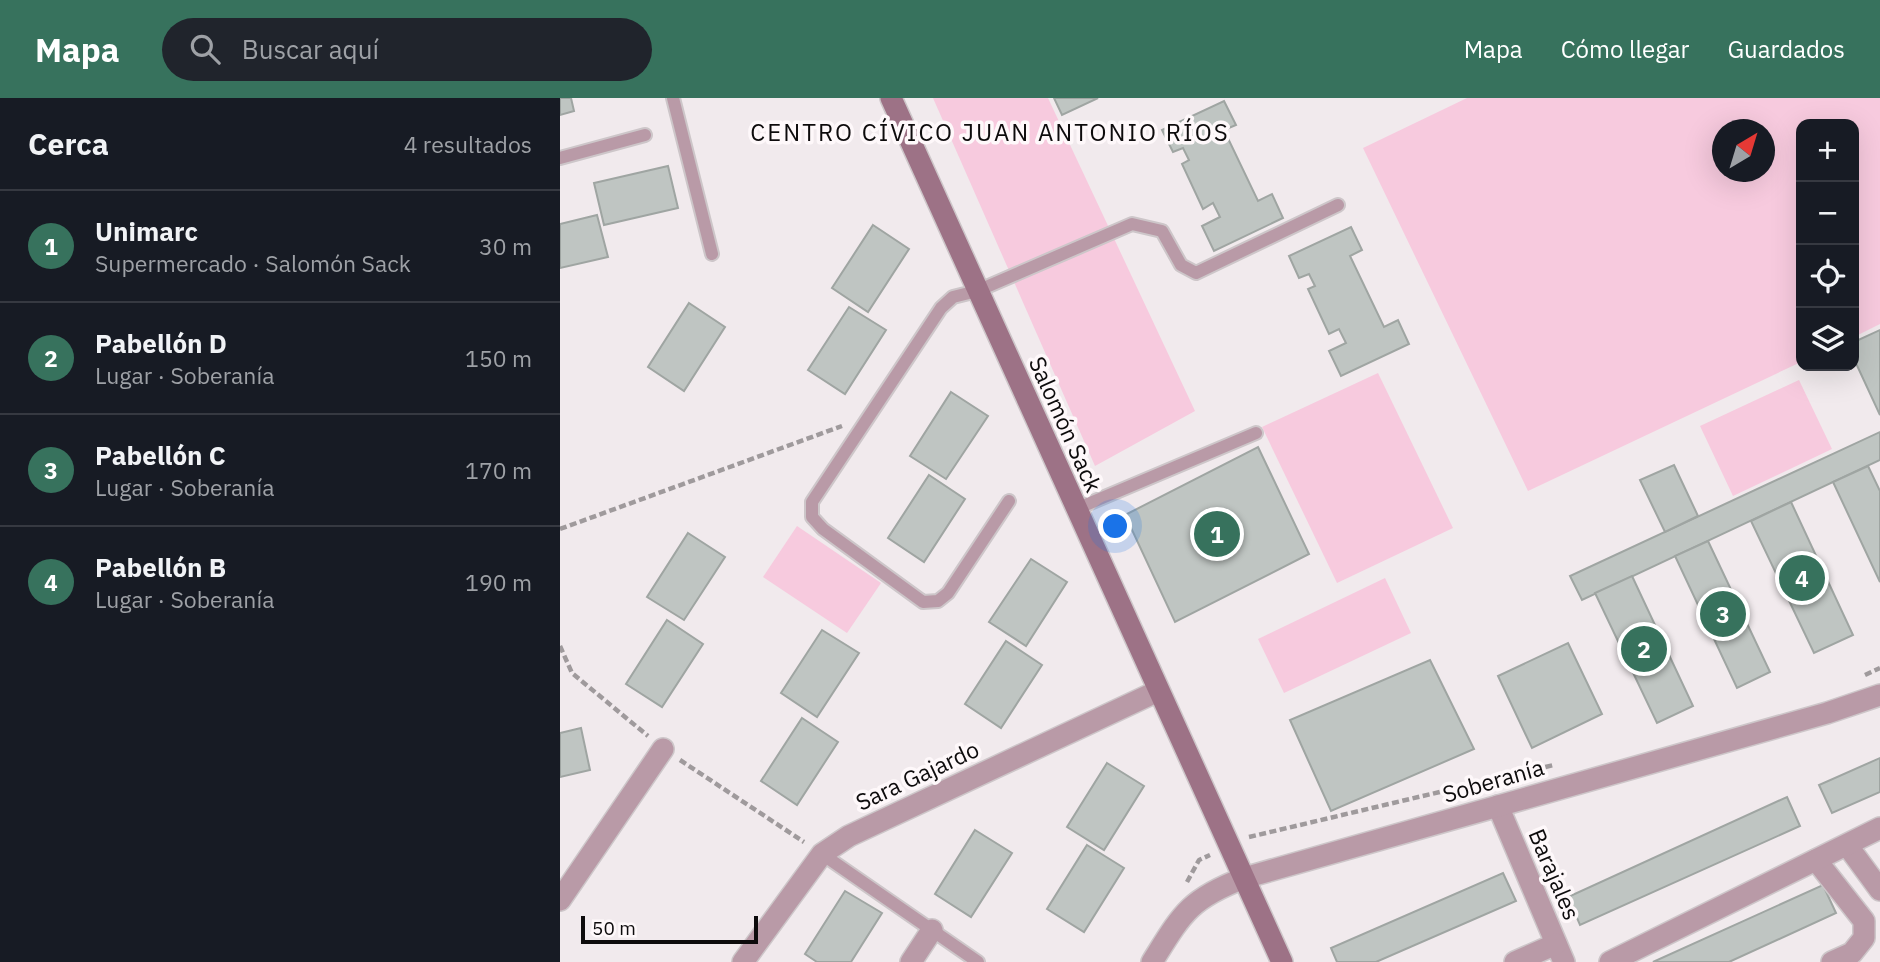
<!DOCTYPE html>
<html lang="es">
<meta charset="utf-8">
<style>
:root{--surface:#171b24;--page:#20242c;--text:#f1f3f6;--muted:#9ea1a6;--line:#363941;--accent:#37725d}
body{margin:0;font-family:"IBM Plex Sans",sans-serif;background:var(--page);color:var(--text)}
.controls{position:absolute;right:21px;top:21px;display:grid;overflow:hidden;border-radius:14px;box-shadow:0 7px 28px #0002}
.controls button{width:63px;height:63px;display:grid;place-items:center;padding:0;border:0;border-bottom:2px solid var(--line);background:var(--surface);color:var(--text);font:35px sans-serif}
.compass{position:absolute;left:1152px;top:21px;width:63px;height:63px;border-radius:50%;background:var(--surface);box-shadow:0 7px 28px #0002;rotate:38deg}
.scale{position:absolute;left:21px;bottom:18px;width:177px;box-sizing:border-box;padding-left:7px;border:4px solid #0d0b0c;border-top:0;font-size:19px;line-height:24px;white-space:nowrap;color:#0d0b0c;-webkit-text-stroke:5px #fef8fa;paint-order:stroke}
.you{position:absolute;left:556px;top:429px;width:24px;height:24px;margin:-18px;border:5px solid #fff;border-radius:50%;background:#1a73e8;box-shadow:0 0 0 10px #1a73e833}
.badge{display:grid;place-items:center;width:46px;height:46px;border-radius:50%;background:var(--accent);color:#fff;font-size:23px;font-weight:700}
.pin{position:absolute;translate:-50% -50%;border:4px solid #fff;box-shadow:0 2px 7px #0006}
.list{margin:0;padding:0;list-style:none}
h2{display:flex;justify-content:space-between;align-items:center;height:91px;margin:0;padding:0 28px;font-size:30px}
h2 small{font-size:23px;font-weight:400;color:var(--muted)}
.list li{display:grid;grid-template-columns:46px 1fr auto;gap:21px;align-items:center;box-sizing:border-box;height:112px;padding:0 28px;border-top:2px solid var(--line)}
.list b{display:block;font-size:26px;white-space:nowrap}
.list p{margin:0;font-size:23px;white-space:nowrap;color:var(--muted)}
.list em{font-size:23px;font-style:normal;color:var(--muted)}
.icon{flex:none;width:38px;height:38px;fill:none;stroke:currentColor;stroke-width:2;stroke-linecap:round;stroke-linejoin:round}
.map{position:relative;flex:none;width:1320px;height:864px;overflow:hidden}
header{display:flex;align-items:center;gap:42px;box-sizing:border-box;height:98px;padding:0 35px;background:var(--accent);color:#fff}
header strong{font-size:33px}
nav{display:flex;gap:38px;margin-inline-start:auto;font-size:24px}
.search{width:490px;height:63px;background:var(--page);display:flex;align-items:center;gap:18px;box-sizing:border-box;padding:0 24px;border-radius:38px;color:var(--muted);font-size:26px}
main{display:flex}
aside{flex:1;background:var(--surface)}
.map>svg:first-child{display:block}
</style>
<header>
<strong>Mapa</strong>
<div class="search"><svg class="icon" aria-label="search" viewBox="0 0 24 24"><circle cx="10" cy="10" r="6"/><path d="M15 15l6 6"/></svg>Buscar aquí</div>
<nav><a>Mapa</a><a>Cómo llegar</a><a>Guardados</a></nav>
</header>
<main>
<aside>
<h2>Cerca<small>4 resultados</small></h2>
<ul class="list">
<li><span class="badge">1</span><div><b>Unimarc</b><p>Supermercado · Salomón Sack</p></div><em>30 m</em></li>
<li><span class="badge">2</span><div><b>Pabellón D</b><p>Lugar · Soberanía</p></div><em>150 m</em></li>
<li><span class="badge">3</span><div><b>Pabellón C</b><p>Lugar · Soberanía</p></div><em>170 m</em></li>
<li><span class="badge">4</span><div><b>Pabellón B</b><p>Lugar · Soberanía</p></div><em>190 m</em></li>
</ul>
</aside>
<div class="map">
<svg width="1320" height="864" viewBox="0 0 1320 864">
<rect width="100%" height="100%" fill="#f1eaed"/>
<g fill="#f7cade" fill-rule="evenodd">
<path d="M373 0H488L635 313 535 368Z"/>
<path d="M907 0H1320V226L1294 239V26H1241V264L968 393 803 50ZM1162 32H1204V74H1162Z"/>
<path d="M818 275 893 430 777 485 702 329Z"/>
<path d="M1239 282 1272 351 1173 398 1140 328Z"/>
<path d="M237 428 321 485 287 535 203 479Z"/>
<path d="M825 480 851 535 724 595 698 541Z"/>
</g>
<g fill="#bfc5c2" stroke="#9fa5a2" stroke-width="2">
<path d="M0 0H11L14 13 0 17Z"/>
<path d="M494 0H538L502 17Z"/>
<path d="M664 3 676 27 664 32 698 103 712 96 723 120 654 153 642 128 660 119 653 105 643 111 622 66 629 62 623 50 613 54 602 32Z"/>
<path d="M108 68 118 110 44 127 34 85Z"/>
<path d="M37 117 48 159 0 170V126Z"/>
<path d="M313 127 349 151 308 214 272 190Z"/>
<path d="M791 129 802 152 790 158 824 229 838 222 849 246 781 278 769 253 786 245 779 231 769 236 748 191 755 188 749 176 739 180 729 158Z"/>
<path d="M129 205 165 229 124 293 88 269Z"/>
<path d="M289 209 326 232 285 296 248 272Z"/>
<path d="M1320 232V317L1294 261V244Z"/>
<path d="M391 294 428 318 386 381 350 358Z"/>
<path d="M1320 334V362L1022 502 1010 478Z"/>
<path d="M698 349 749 456 615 524 565 417Z"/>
<path d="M1114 367 1138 418 1105 434 1080 382Z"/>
<path d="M1308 368 1320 393V484L1273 384Z"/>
<path d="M369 377 405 401 364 464 328 440Z"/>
<path d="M1231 404 1293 537 1254 555 1191 423Z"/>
<path d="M128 435 165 459 124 522 87 499Z"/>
<path d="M1148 443 1210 574 1177 590 1115 458Z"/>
<path d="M471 461 507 484 466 548 429 524Z"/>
<path d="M1072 478 1133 608 1097 625 1035 495Z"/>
<path d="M107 522 143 546 102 609 66 586Z"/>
<path d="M262 532 299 555 257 619 221 595Z"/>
<path d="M446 543 482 567 441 630 405 606Z"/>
<path d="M1008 545 1042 616 972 650 938 578Z"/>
<path d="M870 562 914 651 771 713 730 622Z"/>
<path d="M242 620 278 644 237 707 201 683Z"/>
<path d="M21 630 30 672 0 679V635Z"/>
<path d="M1320 660V694L1272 715 1259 687Z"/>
<path d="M547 665 584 688 544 752 507 729Z"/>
<path d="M1227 699 1240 728 1020 827 1008 799Z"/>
<path d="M415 732 452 755 411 819 375 796Z"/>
<path d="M527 747 564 770 524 834 487 811Z"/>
<path d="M943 775 956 803 816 864H777L771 850Z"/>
<path d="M1263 787 1276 815 1169 864H1093Z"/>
<path d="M285 793 322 815 291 864H257L245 856Z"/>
</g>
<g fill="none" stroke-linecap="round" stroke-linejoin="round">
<g stroke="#cdc6c9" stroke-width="16">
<g id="service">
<path d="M113 0 152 156"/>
<path d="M0 60 85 37"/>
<path d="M449 403 388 495 378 503 363 504 263 431 252 419V404L381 210 393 199 417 193 572 126 602 133 621 167 636 175 778 107"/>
<path d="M516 411 696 335"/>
<path d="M262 756 418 864"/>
</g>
</g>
<g stroke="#cdc6c9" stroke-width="24">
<g id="minor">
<path d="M938 708 1004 864"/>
<path d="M1287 747 1320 792"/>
<path d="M1256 762 1304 823V840L1292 855 1272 864"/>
<path d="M0 802 103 651"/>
<path d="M183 864 262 756 289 738 598 593"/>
<path d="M351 864 372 832"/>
<path d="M955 864 996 846"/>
<path d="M1050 864 1320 730"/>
</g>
</g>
<g stroke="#cdc6c9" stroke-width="24">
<path id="tertiary" d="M592 864C622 816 629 801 684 780L1267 615 1320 597"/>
</g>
<g stroke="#cdc6c9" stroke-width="24">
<path id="secondary" d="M331 0 722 864"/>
</g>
<g stroke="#9f9a9c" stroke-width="4.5" stroke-dasharray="7 3.5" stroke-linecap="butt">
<path d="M0 431 282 328"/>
<path d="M0 548 12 575 88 638"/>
<path d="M1305 577 1320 570"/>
<path d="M120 662 244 744"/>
<path d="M689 739 994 667"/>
<path d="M627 784 639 762 650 757"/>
</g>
<use href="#service" stroke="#b99aa7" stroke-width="12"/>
<use href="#minor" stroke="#b99aa7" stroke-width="21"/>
<use href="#tertiary" stroke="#b99aa7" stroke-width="21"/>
<use href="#secondary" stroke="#9d7286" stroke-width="21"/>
</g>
<g text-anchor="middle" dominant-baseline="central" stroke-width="7" stroke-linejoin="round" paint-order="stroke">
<g font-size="23" fill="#0d0b0c" stroke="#fef8fa">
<text transform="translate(506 326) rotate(66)">Salomón Sack</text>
<text transform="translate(357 677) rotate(-25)">Sara Gajardo</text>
<text transform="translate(933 682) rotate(-16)">Soberanía</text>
<text transform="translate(995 776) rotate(67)">Barajales</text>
</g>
<g font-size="24" letter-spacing="2" fill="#0d0b0c" stroke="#fef8fa">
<text x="430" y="34">CENTRO CÍVICO JUAN ANTONIO RÍOS</text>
</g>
</g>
</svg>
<div class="controls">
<button>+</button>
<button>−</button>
<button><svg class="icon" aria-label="locate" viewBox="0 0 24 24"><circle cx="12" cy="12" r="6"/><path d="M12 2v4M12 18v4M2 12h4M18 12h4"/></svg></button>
<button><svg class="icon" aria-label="layers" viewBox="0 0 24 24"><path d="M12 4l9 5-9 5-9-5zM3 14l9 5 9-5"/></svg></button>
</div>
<svg class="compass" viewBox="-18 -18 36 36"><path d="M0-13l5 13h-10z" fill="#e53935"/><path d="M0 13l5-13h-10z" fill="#9ea1a6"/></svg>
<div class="scale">50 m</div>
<div class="you"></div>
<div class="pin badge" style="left:657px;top:436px">1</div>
<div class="pin badge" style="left:1084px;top:551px">2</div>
<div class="pin badge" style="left:1163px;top:516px">3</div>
<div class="pin badge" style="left:1242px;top:480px">4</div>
</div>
</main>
